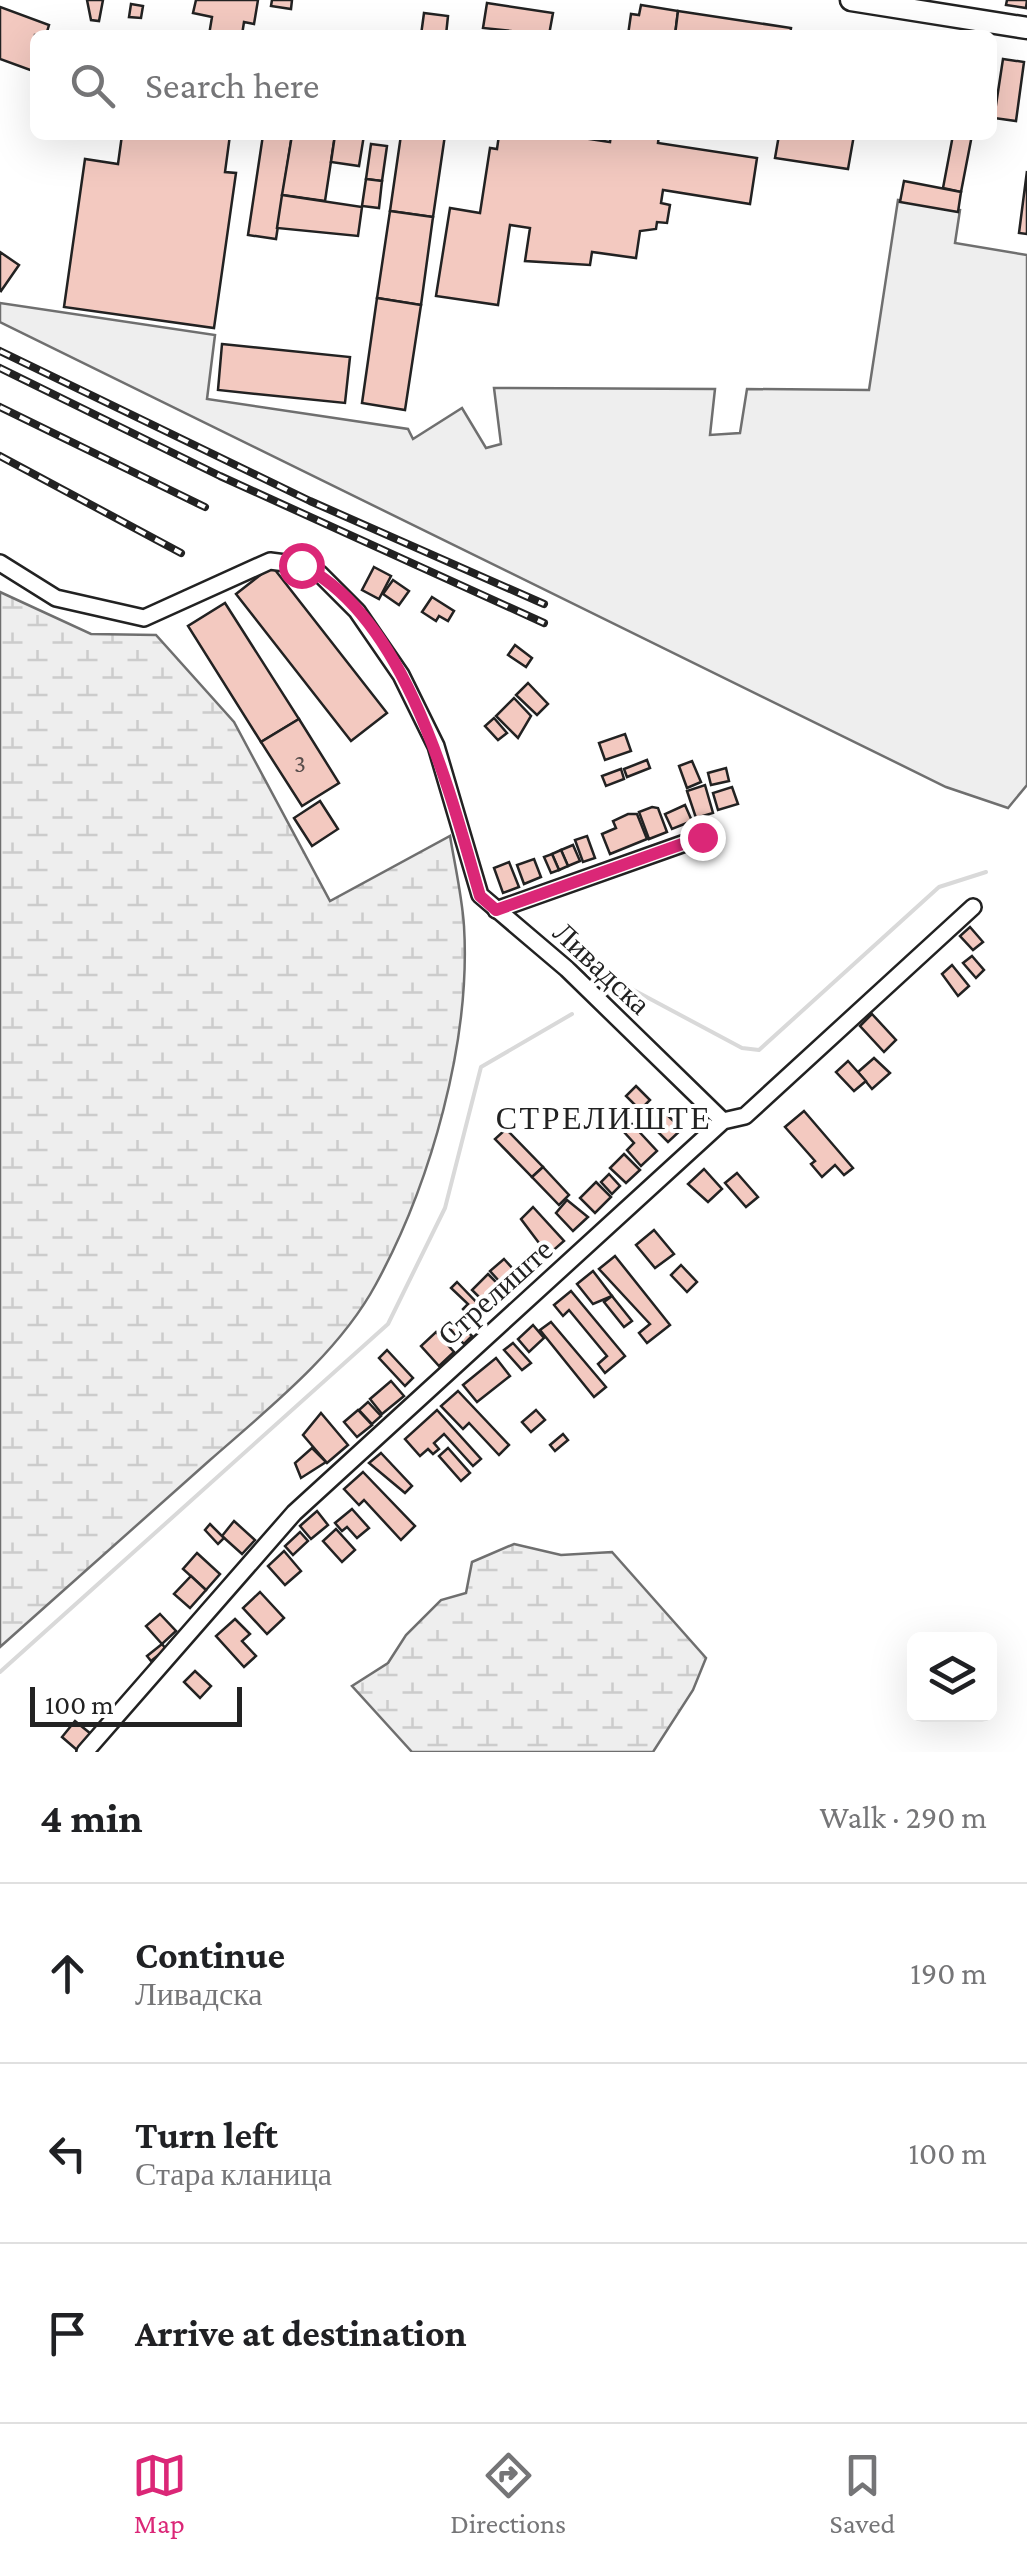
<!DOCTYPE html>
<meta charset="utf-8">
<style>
:root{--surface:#fff;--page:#f2f2f2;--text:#202124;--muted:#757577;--line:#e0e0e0;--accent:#db2777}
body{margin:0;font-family:"Crimson Pro",serif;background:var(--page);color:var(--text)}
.controls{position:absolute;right:30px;bottom:30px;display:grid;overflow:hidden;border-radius:15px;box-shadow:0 10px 40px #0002}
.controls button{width:90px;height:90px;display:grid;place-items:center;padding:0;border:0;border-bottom:2px solid var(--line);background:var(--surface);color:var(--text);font:50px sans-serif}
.scale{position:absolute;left:30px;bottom:25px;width:212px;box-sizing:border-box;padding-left:10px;border:5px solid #222;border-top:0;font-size:28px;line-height:35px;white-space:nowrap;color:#222;-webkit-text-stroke:8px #fff;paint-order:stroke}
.stop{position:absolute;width:30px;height:30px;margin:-22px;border:8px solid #db2777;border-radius:50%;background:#fff}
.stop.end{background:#db2777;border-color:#fff;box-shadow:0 2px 10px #0008}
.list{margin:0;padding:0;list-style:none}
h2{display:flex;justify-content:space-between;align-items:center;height:130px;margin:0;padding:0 40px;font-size:42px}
h2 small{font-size:32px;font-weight:400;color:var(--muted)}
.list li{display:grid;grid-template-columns:65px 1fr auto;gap:30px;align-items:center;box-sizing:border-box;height:180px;padding:0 40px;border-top:2px solid var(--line)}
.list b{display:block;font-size:38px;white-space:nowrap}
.list p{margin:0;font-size:32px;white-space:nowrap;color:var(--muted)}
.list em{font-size:32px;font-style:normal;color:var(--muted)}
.icon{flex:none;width:55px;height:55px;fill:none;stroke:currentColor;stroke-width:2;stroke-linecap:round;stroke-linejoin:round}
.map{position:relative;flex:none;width:1027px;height:1752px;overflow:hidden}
.search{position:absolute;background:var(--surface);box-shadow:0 10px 40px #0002;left:30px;right:30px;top:30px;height:110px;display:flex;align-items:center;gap:25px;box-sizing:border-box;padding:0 35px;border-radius:15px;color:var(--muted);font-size:38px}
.sheet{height:670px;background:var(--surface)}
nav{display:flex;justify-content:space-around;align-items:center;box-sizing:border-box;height:140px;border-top:2px solid var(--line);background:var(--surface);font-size:28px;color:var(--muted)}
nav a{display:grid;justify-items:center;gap:5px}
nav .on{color:var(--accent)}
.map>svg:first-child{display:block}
</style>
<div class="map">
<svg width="1027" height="1752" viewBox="0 0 1027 1752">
<defs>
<pattern id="wetland-marsh" width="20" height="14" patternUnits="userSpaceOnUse" patternTransform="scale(2.5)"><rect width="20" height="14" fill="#eee"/><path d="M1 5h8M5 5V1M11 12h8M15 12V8" fill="none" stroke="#ccc"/></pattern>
</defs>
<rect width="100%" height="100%" fill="#fff"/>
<path fill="#eee" stroke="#6f6f6f" stroke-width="2.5" d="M898 200 960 210 955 243 1027 255V785L1008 808 946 787 0 322V303L215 335 207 399 408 429 413 439 462 408 486 448 501 444 494 388 715 389 710 435 740 433 747 389 869 390Z"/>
<g fill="url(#wetland-marsh)" stroke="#6f6f6f" stroke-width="2.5">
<path d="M0 592 91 634 156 635 234 722 330 901 450 836C455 866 462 896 464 926 471 1041 431 1183 376 1284 339 1353 268 1409 210 1460 140 1522 70 1584 0 1647Z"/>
<path d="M514 1544 561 1555 612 1552 706 1658 693 1690 653 1752H412L352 1686 388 1663 406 1635 441 1600 466 1593 472 1562Z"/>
</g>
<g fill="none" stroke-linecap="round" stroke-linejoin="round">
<g stroke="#d9d9d9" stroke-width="4">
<path d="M605 996 626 986 742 1048 759 1050 939 887 986 872"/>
<path d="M0 1672 388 1324 445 1208 481 1067 572 1014"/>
</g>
</g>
<g fill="#f3c9c0" stroke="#222" stroke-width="2.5">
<path d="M87 0H103L99 21 91 20Z"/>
<path d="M196 0H258L254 24 244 22 242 35H209L212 17 193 13Z"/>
<path d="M272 0H292L291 9 271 6Z"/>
<path d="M1007 0H1027L1026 8 1006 5Z"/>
<path d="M487 3 553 13 549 35 483 28Z"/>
<path d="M131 4 143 6 141 18 129 17Z"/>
<path d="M641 5 678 11 675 35H628L631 14 639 15Z"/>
<path d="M0 7 49 25 46 35H35L33 71 0 59Z"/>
<path d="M678 11 791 28 790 35H675Z"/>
<path d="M424 13 448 16 446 35H421Z"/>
<path d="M1003 59 1024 62 1016 121 994 118Z"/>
<path d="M122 135H230L225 172 236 173 214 328 64 307 85 159 118 164Z"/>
<path d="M263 135H292L276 239 248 235Z"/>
<path d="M292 135H335L325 201 282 195Z"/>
<path d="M335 135H364L359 166 331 162Z"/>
<path d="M401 135H445L433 217 390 211Z"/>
<path d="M499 135H563L610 142 611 135H659L658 143 757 158 750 204 663 190 661 203 670 205 667 223 657 222 656 229 640 231 636 258 592 252 590 265 525 261 530 228 510 225 498 305 436 296 450 208 480 213 490 148 497 149Z"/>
<path d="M779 135H854L848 169 775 158Z"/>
<path d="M953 135H972L961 192 943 188Z"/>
<path d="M371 144 387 146 382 181 366 179Z"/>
<path d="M1027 171V234L1019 233Z"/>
<path d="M366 179 382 181 379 208 362 206Z"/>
<path d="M904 181 961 192 958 212 900 202Z"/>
<path d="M282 195 362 207 358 236 277 228Z"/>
<path d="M390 211 433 217 421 305 377 298Z"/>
<path d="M0 252 19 265 1 291 0 290Z"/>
<path d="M377 298 421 305 405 410 362 403Z"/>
<path d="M222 344 350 357 345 403 218 390Z"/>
<path d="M272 566 387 713 351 741 236 594Z"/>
<path d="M374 567 391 576 379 599 362 590Z"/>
<path d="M393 580 409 591 399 605 383 594Z"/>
<path d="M432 597 454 611 448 621 439 616 436 621 422 612Z"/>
<path d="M225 603 299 719 261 742 188 626Z"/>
<path d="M515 645 532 658 526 667 508 655Z"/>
<path d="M528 683 548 704 537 715 516 695Z"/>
<path d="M514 698 531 716 518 738 496 716Z"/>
<path d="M494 718 507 733 498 740 485 726Z"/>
<path d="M299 719 339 783 302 806 261 742Z"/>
<path d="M625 734 631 751 605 760 599 743Z"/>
<path d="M647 760 650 768 627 777 624 769Z"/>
<path d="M692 761 701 782 687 788 679 766Z"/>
<path d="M726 768 729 781 711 785 708 773Z"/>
<path d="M621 769 624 779 606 786 602 776Z"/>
<path d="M705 785 713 813 696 818 687 791Z"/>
<path d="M732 787 738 804 718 810 713 793Z"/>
<path d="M320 801 338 829 312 846 294 818Z"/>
<path d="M685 805 692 821 672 829 665 814Z"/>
<path d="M652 807 658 808 667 832 649 839 639 812Z"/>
<path d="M628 814H637L647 839 610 854 602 834 616 828 613 821Z"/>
<path d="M587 836 595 858 583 862 575 840Z"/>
<path d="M573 845 580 861 568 866 561 850Z"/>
<path d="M561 850 568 866 559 870 552 854Z"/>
<path d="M552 854 559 870 551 873 544 857Z"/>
<path d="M534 859 541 877 524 884 517 865Z"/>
<path d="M509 862 519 887 503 893 494 868Z"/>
<path d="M970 927 983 942 973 950 960 936Z"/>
<path d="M972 956 984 970 976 978 963 963Z"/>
<path d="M952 965 969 986 958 996 942 974Z"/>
<path d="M872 1014 896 1040 884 1052 860 1026Z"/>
<path d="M874 1058 890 1073 872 1089 858 1072Z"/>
<path d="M848 1061 866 1081 854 1091 836 1072Z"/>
<path d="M636 1086 650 1100 640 1110 626 1096Z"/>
<path d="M663 1111 682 1129 668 1142 650 1124Z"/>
<path d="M804 1111 853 1168 844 1175 835 1165 822 1177 811 1164 815 1161 785 1127Z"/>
<path d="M632 1124 657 1151 641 1166 627 1150 634 1143 624 1132Z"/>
<path d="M506 1129 543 1167 532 1177 495 1139Z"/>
<path d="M624 1154 640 1170 626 1183 610 1168Z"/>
<path d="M543 1167 569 1195 559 1205 532 1177Z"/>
<path d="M704 1169 722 1189 708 1202 688 1184Z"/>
<path d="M737 1173 758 1197 746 1207 725 1183Z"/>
<path d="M609 1174 620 1186 612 1194 601 1182Z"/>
<path d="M596 1182 611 1197 595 1213 580 1198Z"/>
<path d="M567 1200 588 1217 573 1231 556 1213Z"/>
<path d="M533 1207 564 1241 548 1255 521 1219Z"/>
<path d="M654 1230 674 1254 655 1268 636 1245Z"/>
<path d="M615 1256 670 1325 647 1343 639 1333 650 1324 599 1269Z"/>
<path d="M504 1259 523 1280 509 1292 490 1271Z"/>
<path d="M681 1265 697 1282 687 1292 671 1275Z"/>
<path d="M593 1271 612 1296 593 1304 577 1284Z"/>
<path d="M488 1274 508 1294 492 1310 472 1290Z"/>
<path d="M457 1282 481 1307 470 1317 463 1309 468 1304 451 1288Z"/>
<path d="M571 1291 625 1356 605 1373 598 1364 607 1356 569 1310 563 1316 554 1305Z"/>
<path d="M612 1296 632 1321 624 1327 604 1302Z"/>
<path d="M458 1322 472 1336 464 1344 450 1329Z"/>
<path d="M551 1322 606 1387 594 1397 540 1330Z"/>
<path d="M533 1325 544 1338 529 1352 518 1339Z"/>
<path d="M436 1332 454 1352 439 1366 421 1346Z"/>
<path d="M513 1343 531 1363 522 1370 504 1350Z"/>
<path d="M387 1350 413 1378 405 1386 379 1358Z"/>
<path d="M496 1358 510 1376 477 1402 463 1385Z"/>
<path d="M391 1381 404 1396 382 1414 370 1399Z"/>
<path d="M458 1391 509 1445 499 1455 469 1423 463 1429 441 1406Z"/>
<path d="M368 1402 381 1416 372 1424 359 1410Z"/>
<path d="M358 1410 372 1425 357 1437 344 1422Z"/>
<path d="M437 1410 481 1459 473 1466 444 1434 434 1443 439 1449 433 1454 428 1449 420 1456 405 1439Z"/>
<path d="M536 1410 545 1420 531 1432 522 1422Z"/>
<path d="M321 1413 348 1445 327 1463 303 1435Z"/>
<path d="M563 1434 568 1440 555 1451 550 1445Z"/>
<path d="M312 1448 326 1462 301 1478 295 1463Z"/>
<path d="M448 1448 470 1473 461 1481 439 1456Z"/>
<path d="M381 1453 412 1486 405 1493 369 1463Z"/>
<path d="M363 1472 415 1526 401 1540 364 1500 359 1505 344 1489Z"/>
<path d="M352 1509 369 1528 357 1538 347 1527 342 1531 335 1523Z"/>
<path d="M317 1511 328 1525 311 1539 300 1526Z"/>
<path d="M234 1521 255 1540 242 1554 222 1536Z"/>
<path d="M210 1524 224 1538 218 1544 205 1530Z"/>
<path d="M336 1529 355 1550 342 1562 323 1541Z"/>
<path d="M300 1532 308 1541 293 1555 285 1546Z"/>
<path d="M284 1551 301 1571 285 1585 268 1566Z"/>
<path d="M197 1553 220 1574 206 1590 183 1569Z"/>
<path d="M191 1576 206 1590 190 1608 174 1594Z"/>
<path d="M260 1592 284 1618 267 1634 243 1608Z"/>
<path d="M160 1614 176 1631 162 1644 146 1626Z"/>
<path d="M235 1619 250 1634 242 1641 256 1656 244 1667 216 1636Z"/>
<path d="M162 1644 166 1649 151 1661 147 1656Z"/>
<path d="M195 1671 211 1686 200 1698 184 1682Z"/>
<path d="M75 1721 91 1734 77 1750 62 1737Z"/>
</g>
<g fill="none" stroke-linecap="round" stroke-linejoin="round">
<g stroke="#222" stroke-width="20">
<g id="minor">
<path d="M0 563 56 598 144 618 270 561 301 565 320 574 357 611 401 675 436 746 480 895 567 969 723 1121"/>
<path d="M496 910 702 837"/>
<path d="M85 1752 294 1513 723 1121 745 1116 973 907"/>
</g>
</g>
<g stroke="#222" stroke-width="25">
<path id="major" d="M851 0 1027 28"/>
</g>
<use href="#minor" stroke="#fff" stroke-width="15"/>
<use href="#major" stroke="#fff" stroke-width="20"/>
<g stroke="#222" stroke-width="8">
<g id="rail">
<path d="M0 351 310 501 544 604"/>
<path d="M0 368 220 476 544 623"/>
<path d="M0 407 205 507"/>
<path d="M0 456 181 553"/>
</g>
</g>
<use href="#rail" stroke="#fff" stroke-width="4" stroke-dasharray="11" stroke-linecap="butt"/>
</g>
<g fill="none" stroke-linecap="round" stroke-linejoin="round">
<path stroke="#db2777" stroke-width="12" d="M301 565C406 616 450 792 480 896L496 910 702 837"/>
</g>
<g text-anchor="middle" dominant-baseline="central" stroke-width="8" stroke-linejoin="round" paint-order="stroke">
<g font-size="25" fill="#564c4a">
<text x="300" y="763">3</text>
</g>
<g font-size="30" fill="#222" stroke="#fff">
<text transform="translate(602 968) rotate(43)">Ливадска</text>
<text transform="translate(495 1292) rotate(-42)">Стрелиште</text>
</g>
<g font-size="32" letter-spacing="2.5" fill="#222" stroke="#fff">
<text x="604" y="1118">СТРЕЛИШТЕ</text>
</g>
</g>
</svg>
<div class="controls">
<button><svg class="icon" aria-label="layers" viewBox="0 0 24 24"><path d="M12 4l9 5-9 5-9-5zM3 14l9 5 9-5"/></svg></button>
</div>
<div class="scale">100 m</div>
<div class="stop" style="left:301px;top:565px"></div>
<div class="stop end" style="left:702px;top:837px"></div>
<div class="search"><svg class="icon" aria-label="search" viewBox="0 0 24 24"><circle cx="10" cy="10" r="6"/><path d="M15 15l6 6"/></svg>Search here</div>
</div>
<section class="sheet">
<h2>4 min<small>Walk · 290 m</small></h2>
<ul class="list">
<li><svg class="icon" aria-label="ahead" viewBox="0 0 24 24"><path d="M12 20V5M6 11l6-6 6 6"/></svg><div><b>Continue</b><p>Ливадска</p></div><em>190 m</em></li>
<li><svg class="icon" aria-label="left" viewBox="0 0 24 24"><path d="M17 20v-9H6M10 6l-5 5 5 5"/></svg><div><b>Turn left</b><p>Стара кланица</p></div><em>100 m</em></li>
<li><svg class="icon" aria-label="arrive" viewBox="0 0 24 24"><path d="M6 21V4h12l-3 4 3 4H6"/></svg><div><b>Arrive at destination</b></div></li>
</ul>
</section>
<nav>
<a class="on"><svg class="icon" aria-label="map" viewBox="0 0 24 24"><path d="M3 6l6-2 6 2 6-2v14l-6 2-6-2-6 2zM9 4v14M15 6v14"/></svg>Map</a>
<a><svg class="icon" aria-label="directions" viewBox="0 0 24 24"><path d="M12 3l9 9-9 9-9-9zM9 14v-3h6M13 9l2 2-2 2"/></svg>Directions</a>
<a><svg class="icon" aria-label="saved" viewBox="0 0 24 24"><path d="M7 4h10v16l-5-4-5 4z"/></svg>Saved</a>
</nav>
